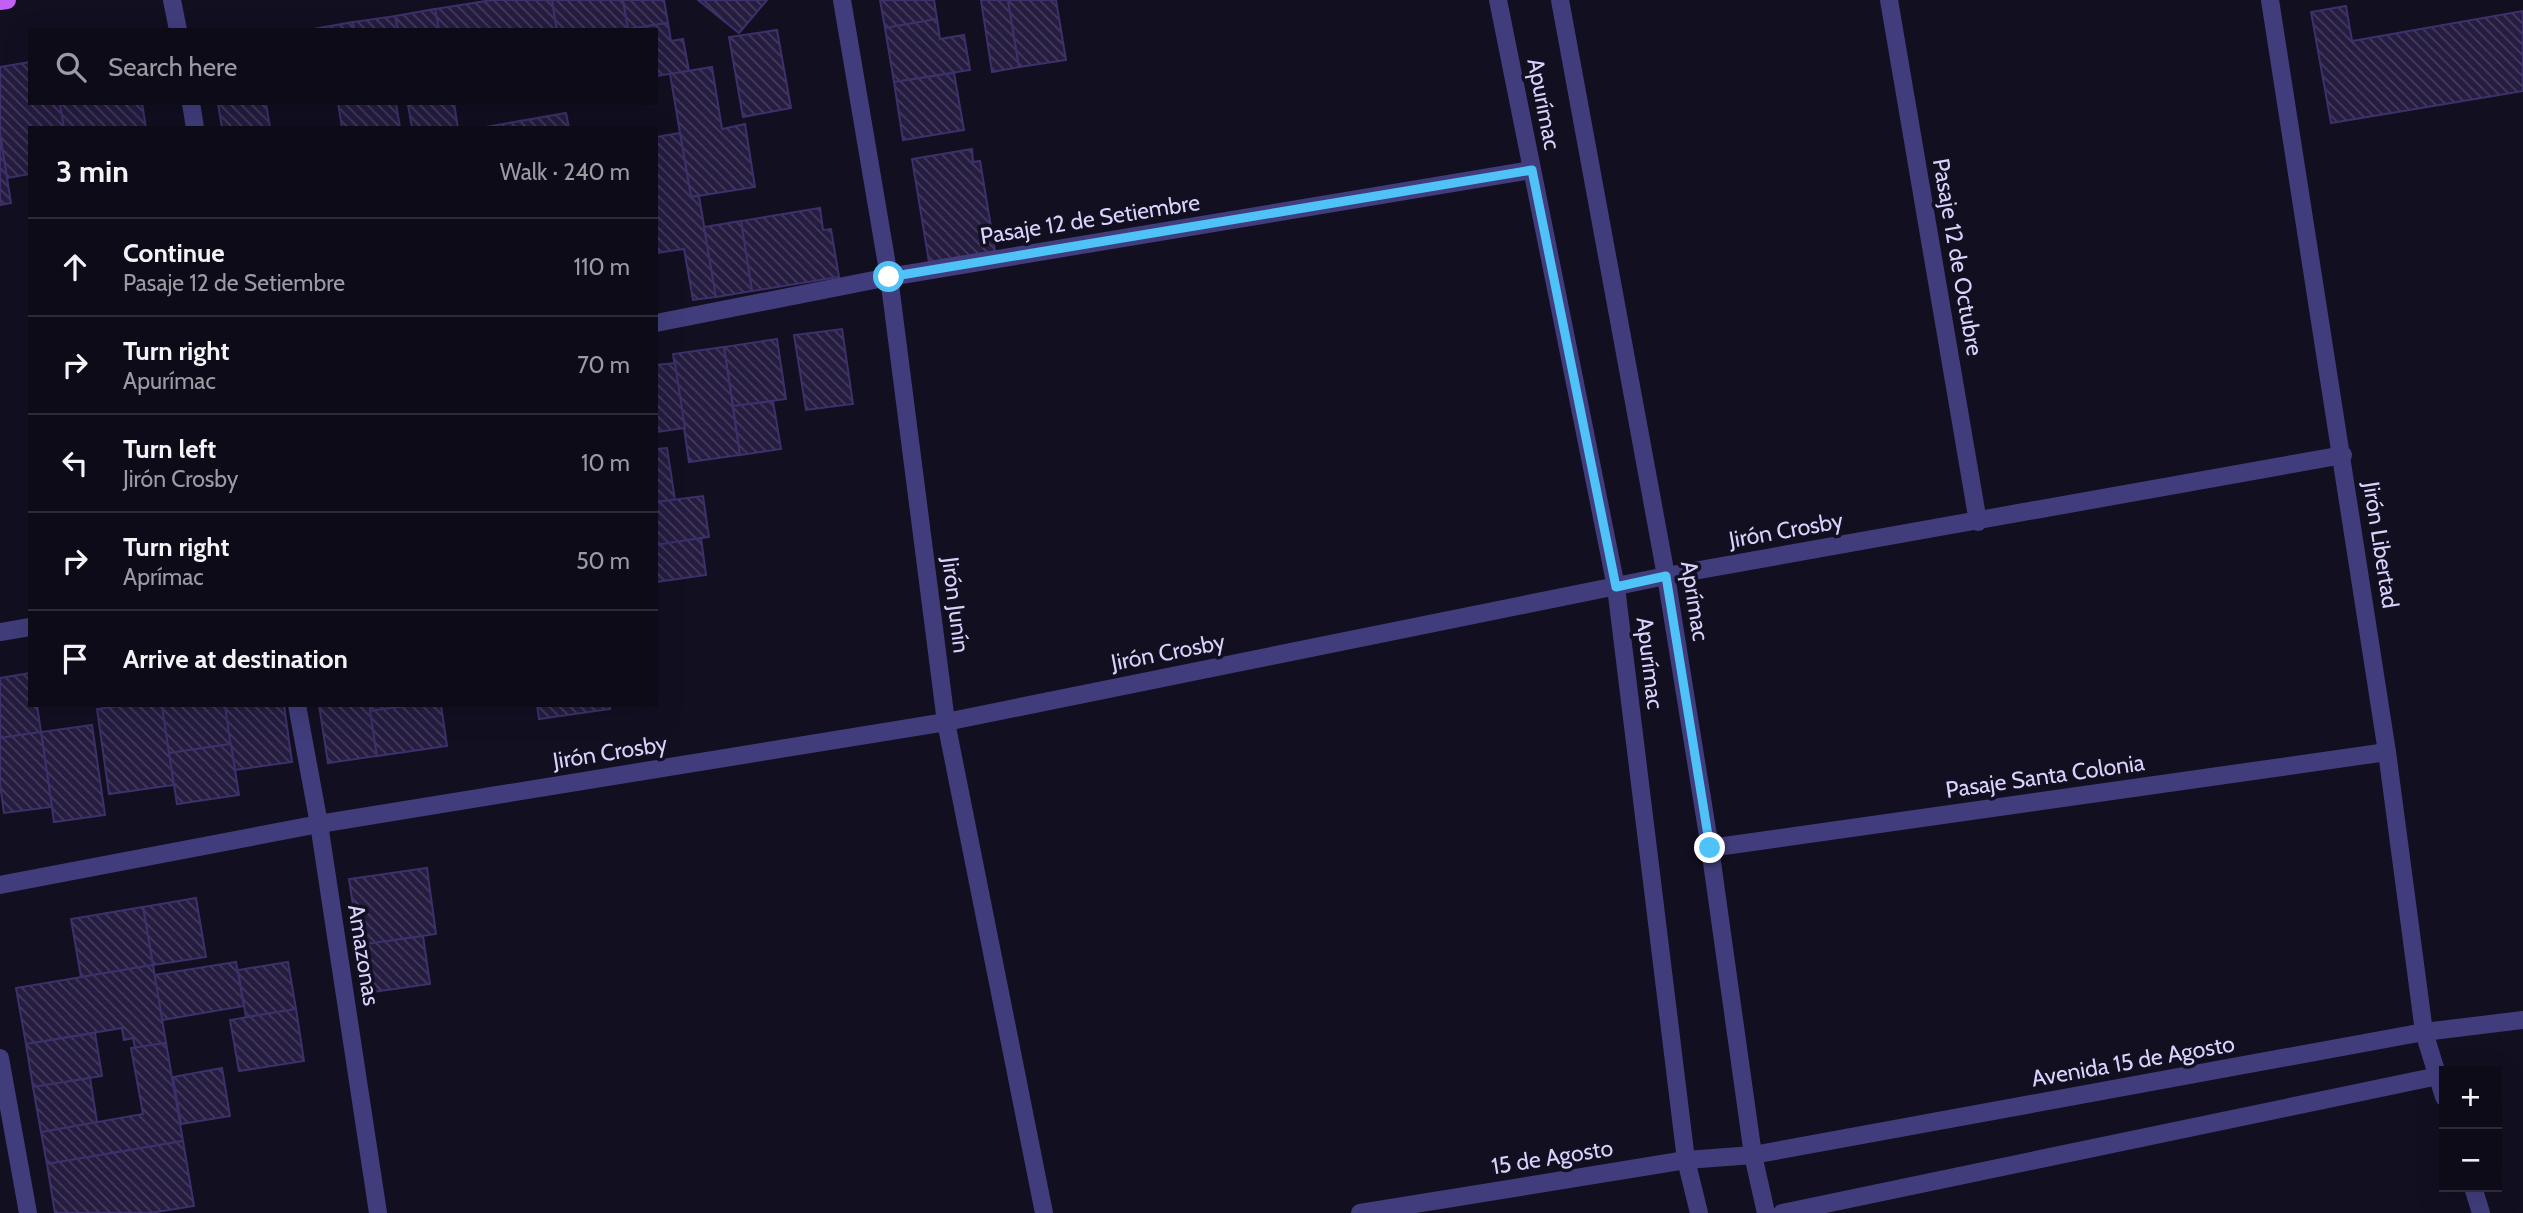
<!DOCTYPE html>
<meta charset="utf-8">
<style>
:root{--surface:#0e0b19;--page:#1c1926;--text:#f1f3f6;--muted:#9b9ba2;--line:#2e2b38}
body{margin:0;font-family:Cabin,sans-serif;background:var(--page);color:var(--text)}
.controls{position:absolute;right:21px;bottom:21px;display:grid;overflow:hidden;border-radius:0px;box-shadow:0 7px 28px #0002}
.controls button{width:63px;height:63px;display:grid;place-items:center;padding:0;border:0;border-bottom:2px solid var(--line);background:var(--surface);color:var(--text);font:35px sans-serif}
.stop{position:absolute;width:21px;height:21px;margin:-16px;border:5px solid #4fc3f7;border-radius:50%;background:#fff}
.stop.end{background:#4fc3f7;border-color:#fff;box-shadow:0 2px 7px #0008}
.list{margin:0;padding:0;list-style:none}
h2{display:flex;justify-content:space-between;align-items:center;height:91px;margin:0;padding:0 28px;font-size:30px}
h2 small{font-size:23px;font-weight:400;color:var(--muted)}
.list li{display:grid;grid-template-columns:46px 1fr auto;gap:21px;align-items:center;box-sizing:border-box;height:98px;padding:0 28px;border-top:2px solid var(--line)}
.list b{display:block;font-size:26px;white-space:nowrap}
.list p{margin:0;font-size:23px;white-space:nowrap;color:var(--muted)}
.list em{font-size:23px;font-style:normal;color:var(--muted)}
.icon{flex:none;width:38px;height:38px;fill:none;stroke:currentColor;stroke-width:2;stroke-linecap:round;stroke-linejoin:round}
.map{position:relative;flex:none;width:2523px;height:1213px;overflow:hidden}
.search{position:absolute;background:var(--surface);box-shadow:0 7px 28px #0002;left:28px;top:28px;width:630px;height:77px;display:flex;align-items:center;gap:18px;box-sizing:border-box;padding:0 24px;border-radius:0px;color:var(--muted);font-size:26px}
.panel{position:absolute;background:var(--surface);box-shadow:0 7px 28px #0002;left:28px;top:126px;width:630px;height:581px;border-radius:0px}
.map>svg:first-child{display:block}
</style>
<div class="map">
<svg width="2523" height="1213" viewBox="0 0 2523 1213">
<defs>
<pattern id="building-back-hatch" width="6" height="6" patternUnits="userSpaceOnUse" patternTransform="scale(1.75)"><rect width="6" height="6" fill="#251c40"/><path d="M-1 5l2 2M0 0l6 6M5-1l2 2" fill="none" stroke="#443c5c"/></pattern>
</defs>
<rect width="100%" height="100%" fill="#120f21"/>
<g fill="url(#building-back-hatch)" stroke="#3d306b" stroke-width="2">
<path d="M492 0H552L557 30H439L435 9Z"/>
<path d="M552 0H623L628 30H557Z"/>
<path d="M623 0H664L668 23 628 29Z"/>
<path d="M698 0H767L739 33Z"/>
<path d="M880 0H934L937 19 885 28Z"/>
<path d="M981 0H1008L1019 67 992 72Z"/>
<path d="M1008 0H1056L1066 60 1019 67Z"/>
<path d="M2346 6 2352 41 2523 11V91L2331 123 2311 12Z"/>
<path d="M435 9 439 30H398L395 16Z"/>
<path d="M395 16 398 30H354L353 22Z"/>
<path d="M937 19 940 39 964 35 970 70 894 82 885 28Z"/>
<path d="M353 22 354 30H308Z"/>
<path d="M668 23 671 41 683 39 689 71 656 76V30L628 29Z"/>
<path d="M777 30 791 108 743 117 729 37Z"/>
<path d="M30 62V103H60L64 128H30V174L7 178 0 134V67Z"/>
<path d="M712 67 722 129 745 124 755 187 691 197 670 74Z"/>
<path d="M954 73 964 130 903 140 894 82Z"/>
<path d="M60 103H142L146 128H64Z"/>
<path d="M266 103 270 128H222L218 104Z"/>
<path d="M338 103H396L400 128H342Z"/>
<path d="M418 103H454L458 128H412L408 105Z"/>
<path d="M566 113 569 128H480Z"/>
<path d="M680 133 691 197 699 196 716 297 693 300 684 249 656 253V137Z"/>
<path d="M0 134 11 203 0 205Z"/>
<path d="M972 149 973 162 980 161 995 251 929 262 912 159Z"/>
<path d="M820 208 823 230 831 229 839 277 752 291 741 221Z"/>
<path d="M741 221 752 291 716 297 704 227Z"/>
<path d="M842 329 853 404 806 410 794 335Z"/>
<path d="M777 339 786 399 733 406 724 347Z"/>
<path d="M724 347 740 455 689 462 673 354Z"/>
<path d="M675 363 685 428 656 432V365Z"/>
<path d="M773 401 781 449 740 455 733 406Z"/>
<path d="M667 448 675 500 656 502V449Z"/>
<path d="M703 496 709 537 656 545V502Z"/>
<path d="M701 538 706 575 656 582V545Z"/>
<path d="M30 673V705H37L41 732 0 738V678Z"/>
<path d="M125 705H162L174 785 109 794 97 709Z"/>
<path d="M162 705H225L231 744 169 753Z"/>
<path d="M225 705H284L292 762 234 770Z"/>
<path d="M319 705H370L377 756 328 763Z"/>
<path d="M370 705H413L370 711Z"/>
<path d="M413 705H441L447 746 377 756 370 711Z"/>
<path d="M537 705H609L610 709 539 719Z"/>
<path d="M92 725 105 815 54 822 41 732Z"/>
<path d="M41 732 52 807 4 813 0 784V738Z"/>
<path d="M231 744 239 795 177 804 169 753Z"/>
<path d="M427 868 436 934 359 945 349 879Z"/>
<path d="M196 898 206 957 153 965 143 907Z"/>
<path d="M143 907 153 965 81 977 71 919Z"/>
<path d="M423 936 430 984 365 993 359 945Z"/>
<path d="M236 962 244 1006 162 1020 154 975Z"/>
<path d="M288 962 296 1009 246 1017 238 970Z"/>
<path d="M153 965 166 1043 135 1048 133 1038 124 1040 122 1028 26 1044 16 988Z"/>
<path d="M296 1009 304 1061 239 1071 230 1020Z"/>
<path d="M95 1033 102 1076 33 1087 26 1044Z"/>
<path d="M166 1043 183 1141 47 1164 41 1132 143 1114 131 1048Z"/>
<path d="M222 1068 230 1116 181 1124 173 1077Z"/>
<path d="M90 1078 97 1122 41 1132 33 1087Z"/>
<path d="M183 1141 194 1206 150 1213H55L47 1164Z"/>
</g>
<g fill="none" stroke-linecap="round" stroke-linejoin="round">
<g stroke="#413d7c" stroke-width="18">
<path d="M172 0 178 30"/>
<path d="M842 0 889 277 946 722 1044 1213"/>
<path d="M1498 0 1616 587 1686 1160 1699 1213"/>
<path d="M1560 0 1666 576 1710 848 1753 1155 1766 1213"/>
<path d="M1889 0 1978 522"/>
<path d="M2270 0 2387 752 2424 1032 2444 1097"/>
<path d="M191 103 195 128"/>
<path d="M656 323 889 277 1532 170"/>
<path d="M0 632 30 627"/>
<path d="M297 705 319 824 378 1213"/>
<path d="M1710 848 2387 752"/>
<path d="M0 885 319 824 946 722 1666 576 2343 455"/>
<path d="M0 1058 28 1213"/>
<path d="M2473 1187 2481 1213"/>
<path d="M1360 1213 1686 1160 1753 1155 2424 1032 2523 1020"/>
<path d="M1782 1213 2438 1076"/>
</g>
<path stroke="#c160f4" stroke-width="18" d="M0 1 7 0"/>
</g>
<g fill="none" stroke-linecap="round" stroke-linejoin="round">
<path stroke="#4fc3f7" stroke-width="9" d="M889 277 1532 170 1616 587 1666 576 1710 848"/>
</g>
<g text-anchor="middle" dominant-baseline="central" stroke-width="7" stroke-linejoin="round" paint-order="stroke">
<g font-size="23" fill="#d8d2fc" stroke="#120f21">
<text transform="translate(1544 104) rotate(79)">Apurímac</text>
<text transform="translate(1090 219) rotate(-9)">Pasaje 12 de Setiembre</text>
<text transform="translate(1958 257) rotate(80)">Pasaje 12 de Octubre</text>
<text transform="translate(1786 530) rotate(-10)">Jirón Crosby</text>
<text transform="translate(2381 545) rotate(81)">Jirón Libertad</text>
<text transform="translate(1695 601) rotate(81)">Aprímac</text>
<text transform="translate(956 605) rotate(83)">Jirón Junín</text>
<text transform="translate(1168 652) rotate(-11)">Jirón Crosby</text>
<text transform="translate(1650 663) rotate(83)">Apurímac</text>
<text transform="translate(610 752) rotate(-9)">Jirón Crosby</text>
<text transform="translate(2045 776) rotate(-8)">Pasaje Santa Colonia</text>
<text transform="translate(364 955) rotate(81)">Amazonas</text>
<text transform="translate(2133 1061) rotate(-10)">Avenida 15 de Agosto</text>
<text transform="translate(1552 1157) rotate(-9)">15 de Agosto</text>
</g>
</g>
</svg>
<div class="controls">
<button>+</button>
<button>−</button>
</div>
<div class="stop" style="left:889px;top:277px"></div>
<div class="stop end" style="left:1710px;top:848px"></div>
<div class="search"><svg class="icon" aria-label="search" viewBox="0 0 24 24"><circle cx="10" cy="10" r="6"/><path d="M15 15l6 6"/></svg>Search here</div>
<section class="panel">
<h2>3 min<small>Walk · 240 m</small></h2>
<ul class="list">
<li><svg class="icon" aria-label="ahead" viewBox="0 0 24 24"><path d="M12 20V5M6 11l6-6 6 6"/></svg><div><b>Continue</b><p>Pasaje 12 de Setiembre</p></div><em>110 m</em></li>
<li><svg class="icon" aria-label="right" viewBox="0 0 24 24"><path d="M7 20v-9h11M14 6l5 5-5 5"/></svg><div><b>Turn right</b><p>Apurímac</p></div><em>70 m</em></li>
<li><svg class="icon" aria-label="left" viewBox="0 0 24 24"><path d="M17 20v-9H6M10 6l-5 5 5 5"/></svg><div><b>Turn left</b><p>Jirón Crosby</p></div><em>10 m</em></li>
<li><svg class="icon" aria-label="right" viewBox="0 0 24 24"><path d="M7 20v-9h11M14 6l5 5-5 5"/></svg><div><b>Turn right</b><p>Aprímac</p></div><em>50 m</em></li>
<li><svg class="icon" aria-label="arrive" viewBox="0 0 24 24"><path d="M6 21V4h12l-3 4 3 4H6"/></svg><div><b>Arrive at destination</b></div></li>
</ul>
</section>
</div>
